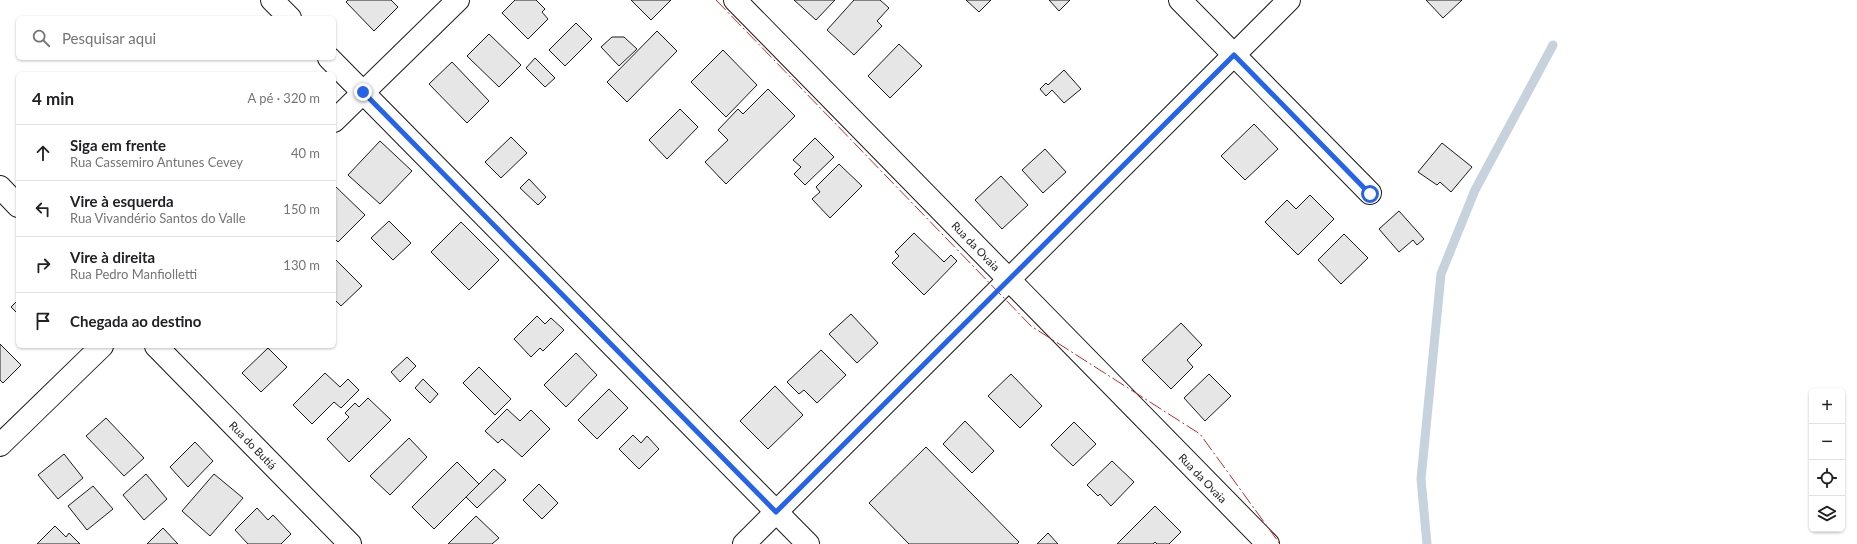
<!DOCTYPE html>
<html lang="pt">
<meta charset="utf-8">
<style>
:root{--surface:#fff;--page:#f6f6f6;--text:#202124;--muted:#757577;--line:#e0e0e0}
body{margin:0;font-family:Lato,sans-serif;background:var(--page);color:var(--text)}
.controls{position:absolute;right:12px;bottom:12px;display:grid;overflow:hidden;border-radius:6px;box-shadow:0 1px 3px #0004}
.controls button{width:36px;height:36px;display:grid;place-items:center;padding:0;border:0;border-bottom:1px solid var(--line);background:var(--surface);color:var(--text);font:20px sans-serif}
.stop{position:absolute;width:12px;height:12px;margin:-9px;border:3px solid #2563eb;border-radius:50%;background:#fff}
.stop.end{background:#2563eb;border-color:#fff;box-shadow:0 1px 4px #0008}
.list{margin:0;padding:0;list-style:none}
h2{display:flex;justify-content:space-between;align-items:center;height:52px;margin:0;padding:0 16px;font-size:17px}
h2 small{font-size:13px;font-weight:400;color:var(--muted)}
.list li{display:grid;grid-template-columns:26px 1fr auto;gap:12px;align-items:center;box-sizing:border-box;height:56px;padding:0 16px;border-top:1px solid var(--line)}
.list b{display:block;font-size:15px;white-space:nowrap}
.list p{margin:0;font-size:13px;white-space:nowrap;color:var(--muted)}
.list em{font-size:13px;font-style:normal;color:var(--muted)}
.icon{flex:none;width:22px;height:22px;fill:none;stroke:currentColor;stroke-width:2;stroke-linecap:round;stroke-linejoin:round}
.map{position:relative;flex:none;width:1857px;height:544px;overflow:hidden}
.search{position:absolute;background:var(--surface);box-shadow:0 1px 3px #0004;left:16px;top:16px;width:320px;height:44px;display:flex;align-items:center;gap:10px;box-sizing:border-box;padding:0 14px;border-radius:6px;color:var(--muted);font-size:15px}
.panel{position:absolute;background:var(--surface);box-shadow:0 1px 3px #0004;left:16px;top:72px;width:320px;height:276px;border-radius:6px}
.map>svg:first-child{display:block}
</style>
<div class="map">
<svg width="1857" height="544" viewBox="0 0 1857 544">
<rect width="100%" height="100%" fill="#fff"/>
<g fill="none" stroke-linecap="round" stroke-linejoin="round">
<path stroke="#c6d2dc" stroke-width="9" d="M1427 544 1421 479 1441 274 1475 190 1553 45"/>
</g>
<g fill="#e6e6e6" stroke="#1a1a1a">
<path d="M348 0H391L398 7 374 31 346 2Z"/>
<path d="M515 0H536L545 9 542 12 548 19 528 39 502 13Z"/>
<path d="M631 0H671L651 20Z"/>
<path d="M794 0H835L816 20Z"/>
<path d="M854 0H880L889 8 877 21 882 26 854 55 827 30Z"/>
<path d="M966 0H991L979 12Z"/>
<path d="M1049 0H1070L1059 11Z"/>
<path d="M1426 0H1462L1443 18Z"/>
<path d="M576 23 592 39 565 66 549 50Z"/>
<path d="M657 31 677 51 627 102 607 82Z"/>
<path d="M489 34 521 65 499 87 467 56Z"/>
<path d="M612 37H624L637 49 619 66 601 47Z"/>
<path d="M899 44 922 66 890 98 868 76Z"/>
<path d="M723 50 757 85 726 117 691 82Z"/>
<path d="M535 58 555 78 545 87 526 68Z"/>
<path d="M452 62 489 101 467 123 429 84Z"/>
<path d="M1064 70 1081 89 1064 103 1052 90 1046 96 1040 89 1046 83 1048 85Z"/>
<path d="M768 89 795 116 726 184 705 162 728 140 718 130 738 109 743 114Z"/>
<path d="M680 109 698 127 667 159 649 140Z"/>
<path d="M1254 124 1278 149 1245 180 1221 156Z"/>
<path d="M511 137 527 153 501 178 485 162Z"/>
<path d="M815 138 834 157 805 185 794 174 801 167 793 160Z"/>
<path d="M380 141 412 171 380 204 348 175Z"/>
<path d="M1442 143 1472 167 1451 192 1440 182 1437 185 1418 172Z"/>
<path d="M1045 149 1066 172 1043 193 1022 170Z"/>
<path d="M839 164 862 186 830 218 812 199 820 192 816 187Z"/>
<path d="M1001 176 1028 205 1002 229 975 200Z"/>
<path d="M529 179 546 197 538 205 520 188Z"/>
<path d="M334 185 365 215 338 242 334 238Z"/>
<path d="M1310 195 1334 219 1298 255 1265 222 1287 200 1296 209Z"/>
<path d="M1399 211 1424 239 1417 245 1413 240 1399 252 1379 229Z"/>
<path d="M389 221 411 243 393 260 371 238Z"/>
<path d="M461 222 499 260 469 290 431 252Z"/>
<path d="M914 233 944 262 951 255 957 261 924 295 892 263 899 256 895 252Z"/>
<path d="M1344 234 1368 258 1341 284 1318 260Z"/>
<path d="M334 258 362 286 341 306 334 299Z"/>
<path d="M16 302 18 305V314L11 307Z"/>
<path d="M851 314 878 343 857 363 829 334Z"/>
<path d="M537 316 545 324 551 318 564 330 543 351 540 348 531 357 514 339Z"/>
<path d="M1181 323 1202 345 1187 360 1193 367 1171 389 1142 360Z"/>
<path d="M0 344 21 365 3 383 0 380Z"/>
<path d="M268 348 287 367 261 392 242 373Z"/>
<path d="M821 350 846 375 817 403 804 390 799 394 787 382Z"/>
<path d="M576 353 597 375 566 407 544 385Z"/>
<path d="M407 357 416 366 400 382 391 372Z"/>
<path d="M479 367 511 399 495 415 463 383Z"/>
<path d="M325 373 340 387 348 379 359 390 341 408 334 402 312 424 293 405Z"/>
<path d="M1011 374 1042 406 1020 428 988 396Z"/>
<path d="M1209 374 1231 396 1205 421 1184 398Z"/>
<path d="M423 379 438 394 430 403 415 388Z"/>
<path d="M775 386 803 415 768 449 740 421Z"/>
<path d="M609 389 628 408 597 439 578 420Z"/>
<path d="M368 398 391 420 349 462 327 439 349 417 345 413 355 403 359 407Z"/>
<path d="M507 409 520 421 531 410 550 429 522 457 502 439 498 443 485 431Z"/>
<path d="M106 418 144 458 124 476 86 436Z"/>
<path d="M965 421 994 451 972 473 943 444Z"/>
<path d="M1074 422 1096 444 1073 466 1051 445Z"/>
<path d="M633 435 641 443 647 436 659 449 639 469 619 449Z"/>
<path d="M409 438 427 457 390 495 370 476Z"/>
<path d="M195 442 213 461 188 487 170 467Z"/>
<path d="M926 447 1019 542 1017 544H909L869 503Z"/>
<path d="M64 454 83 478 58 499 38 475Z"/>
<path d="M1112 461 1134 482 1111 506 1100 494 1098 496 1087 485Z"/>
<path d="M457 462 479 484 434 529 412 507Z"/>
<path d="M494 469 506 480 477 508 466 497Z"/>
<path d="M146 474 167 499 144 520 123 495Z"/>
<path d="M214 474 243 498 210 536 182 511Z"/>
<path d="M539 484 558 503 542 519 523 500Z"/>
<path d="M93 486 113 509 87 530 68 506Z"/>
<path d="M1155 506 1181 532 1169 544H1157L1155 542 1153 544H1117Z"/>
<path d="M257 508 268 520 273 515 291 534 281 544H248L235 530Z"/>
<path d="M476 516 499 538 492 544H448Z"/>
<path d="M55 526 66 537 69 533 80 544H37Z"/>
<path d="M163 528 178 544H147Z"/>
<path d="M1048 533 1058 544H1037Z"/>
</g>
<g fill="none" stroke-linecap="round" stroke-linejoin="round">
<g stroke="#1a1a1a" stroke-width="24">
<g id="street">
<path d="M272 0 290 18"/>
<path d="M735 0 1268 544"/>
<path d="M1180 0 1370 193"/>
<path d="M329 58 808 544"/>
<path d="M334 121 458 0"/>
<path d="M0 187 18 206"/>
<path d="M156 346 350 544"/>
<path d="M0 445 102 346"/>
<path d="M744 544 1289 0"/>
</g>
</g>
<use href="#street" stroke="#fff" stroke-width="22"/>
<path stroke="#c62828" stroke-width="1" stroke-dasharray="14 3 2 3" stroke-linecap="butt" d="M716 0 1031 326 1200 434 1280 544"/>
</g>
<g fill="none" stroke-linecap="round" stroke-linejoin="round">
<path stroke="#2563eb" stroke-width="5" d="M363 92 776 512 1234 55 1370 194"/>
</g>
<g text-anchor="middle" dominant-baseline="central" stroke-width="3" stroke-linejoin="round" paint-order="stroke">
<g font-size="11" fill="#1a1a1a" stroke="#fff">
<text transform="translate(976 246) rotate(46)">Rua da Ovaia</text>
<text transform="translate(253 445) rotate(46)">Rua do Butiá</text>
<text transform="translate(1203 478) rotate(46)">Rua da Ovaia</text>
</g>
</g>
</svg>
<div class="controls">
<button>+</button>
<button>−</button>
<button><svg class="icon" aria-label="locate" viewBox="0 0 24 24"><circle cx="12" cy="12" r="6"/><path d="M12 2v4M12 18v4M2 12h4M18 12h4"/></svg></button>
<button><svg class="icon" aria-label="layers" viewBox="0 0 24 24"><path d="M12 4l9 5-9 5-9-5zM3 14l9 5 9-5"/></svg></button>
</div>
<div class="stop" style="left:1370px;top:194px"></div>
<div class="stop end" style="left:363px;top:92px"></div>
<div class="search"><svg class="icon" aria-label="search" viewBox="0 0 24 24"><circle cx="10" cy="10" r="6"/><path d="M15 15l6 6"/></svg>Pesquisar aqui</div>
<section class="panel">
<h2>4 min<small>A pé · 320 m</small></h2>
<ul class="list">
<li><svg class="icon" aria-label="ahead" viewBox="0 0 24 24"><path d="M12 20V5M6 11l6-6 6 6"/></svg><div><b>Siga em frente</b><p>Rua Cassemiro Antunes Cevey</p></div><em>40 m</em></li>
<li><svg class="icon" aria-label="left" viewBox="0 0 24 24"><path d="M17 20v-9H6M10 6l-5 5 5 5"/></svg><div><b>Vire à esquerda</b><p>Rua Vivandério Santos do Valle</p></div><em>150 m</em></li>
<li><svg class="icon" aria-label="right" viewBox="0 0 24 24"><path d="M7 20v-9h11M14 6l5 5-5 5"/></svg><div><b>Vire à direita</b><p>Rua Pedro Manfiolletti</p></div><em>130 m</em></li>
<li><svg class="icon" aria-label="arrive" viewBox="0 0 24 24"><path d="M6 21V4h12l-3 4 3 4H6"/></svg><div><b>Chegada ao destino</b></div></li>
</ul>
</section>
</div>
